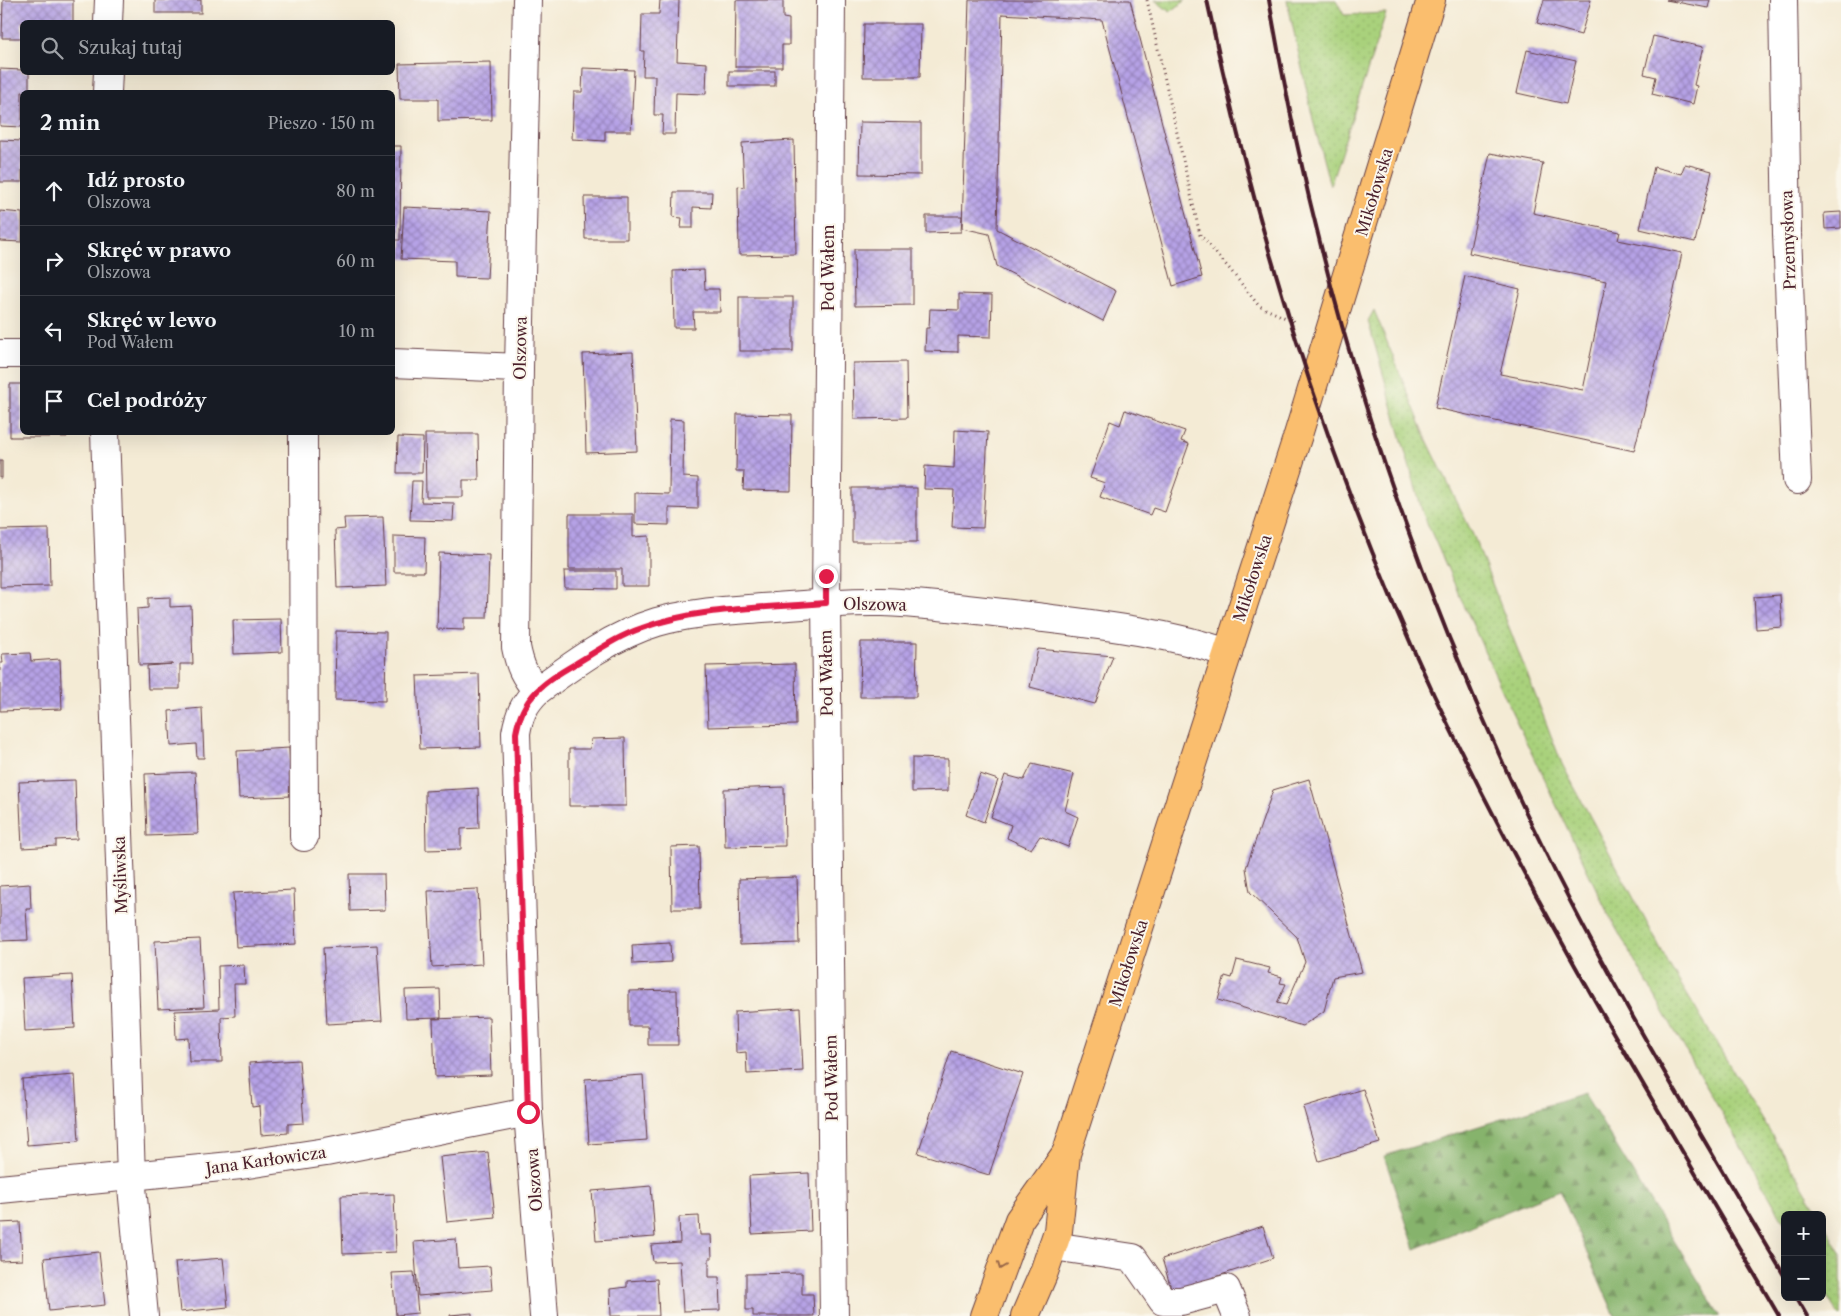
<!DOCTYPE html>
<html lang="pl">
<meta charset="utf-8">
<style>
:root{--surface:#171b24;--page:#20242c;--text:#f1f3f6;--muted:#9ea1a6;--line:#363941}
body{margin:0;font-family:"Libre Caslon Text",serif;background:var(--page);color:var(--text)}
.controls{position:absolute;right:15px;bottom:15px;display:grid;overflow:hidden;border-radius:8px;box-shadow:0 5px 20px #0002}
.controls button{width:45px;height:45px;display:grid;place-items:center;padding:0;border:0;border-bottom:1px solid var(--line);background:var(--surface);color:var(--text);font:25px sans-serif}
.stop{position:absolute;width:15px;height:15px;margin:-11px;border:4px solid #e11d48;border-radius:50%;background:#fff}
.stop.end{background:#e11d48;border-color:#fff;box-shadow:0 1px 5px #0008}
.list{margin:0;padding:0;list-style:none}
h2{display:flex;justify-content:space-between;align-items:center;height:65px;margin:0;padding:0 20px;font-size:21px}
h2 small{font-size:16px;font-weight:400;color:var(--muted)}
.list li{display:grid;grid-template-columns:32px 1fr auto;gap:15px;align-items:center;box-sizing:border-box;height:70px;padding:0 20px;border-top:1px solid var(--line)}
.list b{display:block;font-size:19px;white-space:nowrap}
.list p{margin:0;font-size:16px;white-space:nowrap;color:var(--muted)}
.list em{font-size:16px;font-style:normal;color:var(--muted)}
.icon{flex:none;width:28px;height:28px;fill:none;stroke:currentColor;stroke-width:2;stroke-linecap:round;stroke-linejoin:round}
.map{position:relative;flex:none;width:1841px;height:1316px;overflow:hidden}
.search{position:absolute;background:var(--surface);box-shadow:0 5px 20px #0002;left:20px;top:20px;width:375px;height:55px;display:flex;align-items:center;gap:12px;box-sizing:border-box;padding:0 18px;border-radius:8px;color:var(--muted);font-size:19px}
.panel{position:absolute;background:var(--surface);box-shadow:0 5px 20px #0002;left:20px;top:90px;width:375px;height:345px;border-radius:8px}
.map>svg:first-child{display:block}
</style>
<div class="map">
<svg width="1841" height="1316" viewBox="0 0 1841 1316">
<defs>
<pattern id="grass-dots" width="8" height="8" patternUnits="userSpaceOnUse" patternTransform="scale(1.25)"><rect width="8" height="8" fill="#a9d17c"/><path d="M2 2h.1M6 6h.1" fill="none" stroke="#93b36b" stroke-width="1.8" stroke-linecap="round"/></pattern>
<pattern id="forest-firs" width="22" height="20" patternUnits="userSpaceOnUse" patternTransform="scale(1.25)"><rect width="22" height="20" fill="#86b36c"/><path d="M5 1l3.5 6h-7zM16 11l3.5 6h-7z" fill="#709159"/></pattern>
<pattern id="building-cross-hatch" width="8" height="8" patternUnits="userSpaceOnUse" patternTransform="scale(1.25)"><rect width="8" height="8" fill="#b6a2e6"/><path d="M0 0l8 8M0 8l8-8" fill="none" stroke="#9683bb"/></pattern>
</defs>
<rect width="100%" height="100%" fill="#fbf7ec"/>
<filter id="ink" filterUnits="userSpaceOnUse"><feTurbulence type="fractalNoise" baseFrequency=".02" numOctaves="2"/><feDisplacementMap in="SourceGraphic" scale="10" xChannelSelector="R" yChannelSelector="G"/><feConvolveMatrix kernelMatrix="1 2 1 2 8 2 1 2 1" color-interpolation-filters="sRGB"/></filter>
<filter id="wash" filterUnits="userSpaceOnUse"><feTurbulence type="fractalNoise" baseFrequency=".0096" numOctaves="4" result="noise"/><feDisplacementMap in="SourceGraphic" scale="20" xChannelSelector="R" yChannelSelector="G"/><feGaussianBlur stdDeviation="1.12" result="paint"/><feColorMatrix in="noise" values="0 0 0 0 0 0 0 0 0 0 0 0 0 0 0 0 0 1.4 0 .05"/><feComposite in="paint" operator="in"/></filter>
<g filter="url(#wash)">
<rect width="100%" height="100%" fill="#f4ebd5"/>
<g fill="url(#grass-dots)" stroke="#7a7854">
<path d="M1155 0H1186L1170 12Z"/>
<path d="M1287 0H1336L1344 15 1386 13 1330 186 1314 124Z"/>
<path d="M1374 310 1427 440 1474 537 1562 764 1671 968 1820 1215H1785V1224L1609 916 1511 710 1423 514 1368 321Z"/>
<path d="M1822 1219 1841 1253V1316H1839L1822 1288Z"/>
</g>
<path fill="url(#forest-firs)" stroke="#68694c" d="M1584 1093 1720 1316H1615L1559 1190 1415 1249 1384 1156Z"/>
<g id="blocks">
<g fill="url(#building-cross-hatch)">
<path d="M3 0H73V22H22V38H2Z"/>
<rect x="155" y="0" width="46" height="13"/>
<path d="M660 0H679L677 61 707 63 706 94 676 93 675 134H662L663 115H654L655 76H643L644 51H641L642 14H659Z"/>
<path d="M736 0H783V18L789 19V45H782V67H735Z"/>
<path d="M969 0H1130L1202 277 1173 286 1102 20 1002 14 997 229 1116 291 1103 321 997 266 989 234 962 228Z"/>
<path d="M1544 0H1591L1581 35 1537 23Z"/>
<path d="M1666 0H1710L1708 8Z"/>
<path d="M864 24H921L920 77H863Z"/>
<path d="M1653 36 1703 47 1694 85 1697 86 1693 104 1652 94 1656 77 1644 74Z"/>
<path d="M1527 50 1576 61 1566 104 1517 93Z"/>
<path d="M491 62 492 120 438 121V99H400L399 64Z"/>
<path d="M583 68 634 70 631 131H605V141L572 139 574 92H582Z"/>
<path d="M0 69 22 70V72H29V92H22V127L0 126Z"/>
<rect x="729" y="71" width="46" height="15"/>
<path d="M860 122 921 123V175L859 174Z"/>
<path d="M0 140 22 141V182H0Z"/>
<path d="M794 140 796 254 739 255 738 186 744 187 742 143Z"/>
<path d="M392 146H401L400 240H392Z"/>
<path d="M1490 153 1543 163 1533 213 1620 232 1618 240 1682 253 1673 295 1634 451 1435 408 1465 276 1520 289 1500 374 1583 390 1606 281 1469 253Z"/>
<path d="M1685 164 1712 171 1695 242 1640 229 1654 167 1681 174Z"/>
<path d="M674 192H712L711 208 693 207V228H681L682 218 673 217Z"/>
<path d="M584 197H627V239H585Z"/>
<path d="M404 207 491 211 487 278 455 277V261L401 259Z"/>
<path d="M0 211 22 213V242L0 241Z"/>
<path d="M1841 212V228L1825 229 1824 213Z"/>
<path d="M926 216H962L961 232 926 233Z"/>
<path d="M854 249H913V305L855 306Z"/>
<path d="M704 270 705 289H719L720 312H693L694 328H674L673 271Z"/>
<path d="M959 294 992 295 991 337 958 336V352L925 351 926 328H929L930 309 959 310Z"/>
<rect x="739" y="297" width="54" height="54"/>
<path d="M633 352 637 451 586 453 583 354Z"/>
<path d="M906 362 907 418 854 419 853 363Z"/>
<path d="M10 384H22V432H67V437H10Z"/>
<path d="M1125 410 1185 431 1181 441 1189 444 1165 512 1153 508 1150 515 1100 497 1105 483 1090 478 1110 421 1120 425Z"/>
<path d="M737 414 792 415 791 491 743 490 744 471H736Z"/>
<path d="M670 419 684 420 683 477 698 478V509L669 508V525L635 524V493L669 494Z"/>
<path d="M955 430 988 432 983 528 952 527 954 490 924 489 925 466 954 468Z"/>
<path d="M425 434H478L479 480H463V497H426Z"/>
<path d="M398 437 423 438 422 473H397Z"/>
<rect x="0" y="461" width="2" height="17"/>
<path d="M412 481H422L421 502 454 503 453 521 410 520Z"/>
<rect x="852" y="488" width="65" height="54"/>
<path d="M569 514H633V537L649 536V586H622V569H569Z"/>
<path d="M383 517 386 586 337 588 335 530 345 529 344 518Z"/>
<path d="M49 529 50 586 0 587V530Z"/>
<path d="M394 536 425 537 424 572H394Z"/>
<path d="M439 553 489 555 487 618H464V630L437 629Z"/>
<path d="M564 571H616V589L565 588Z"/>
<path d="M1780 595 1782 627 1756 629 1754 597Z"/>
<path d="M170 597V607L191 606 193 664H180V689H148L147 666 173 664 139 665 137 609 148 608V598Z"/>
<path d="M281 619 282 652 234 654 233 620Z"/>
<path d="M336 631 386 632 385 701 335 700Z"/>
<path d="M861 642H917L916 697H860Z"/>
<path d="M1038 649 1113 656 1095 704 1030 687Z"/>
<path d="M30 653 31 661 60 659 62 709 0 711V663H3L2 654Z"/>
<path d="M795 664 796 725 708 727 706 666Z"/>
<path d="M479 674 481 747 420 749 417 676Z"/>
<path d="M202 708 204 758H197L196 744 171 746 169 711Z"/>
<path d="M625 738 626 806H569V749H590L591 739Z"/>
<path d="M289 748 291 796 239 798 237 751Z"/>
<path d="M912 758 948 759V791L912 792Z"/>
<path d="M1032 764 1074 774 1065 811 1078 817 1068 847 1040 836 1031 849 1007 838 1011 825 991 817 1005 775 1024 780Z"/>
<path d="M195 772 198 834 147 836 145 774Z"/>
<path d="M980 774 998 780 984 822 966 815Z"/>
<path d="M1309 779 1362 972 1333 977 1324 1011 1302 1026 1218 1000 1225 976 1232 978 1237 960 1270 968 1268 973 1282 977 1280 983 1286 984 1277 1003 1286 1005 1305 962 1297 937 1250 892 1246 868 1273 790Z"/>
<path d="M75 780 77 839 56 840V846L22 848 19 782Z"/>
<path d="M784 787 785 846 725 847 724 789Z"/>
<path d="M478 788 479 828 461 829V849L426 850 425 791Z"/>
<path d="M699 846 700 909H672L671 847Z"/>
<path d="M349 874H384L385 910 350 911Z"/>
<path d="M797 877 799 943 740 945 739 879Z"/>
<path d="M30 884 31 909H26L28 940 0 941V886Z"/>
<path d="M478 889 482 964 432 967 428 891Z"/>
<path d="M294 890 296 944 236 947 233 893Z"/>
<path d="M200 939 204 1007 158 1009 155 941Z"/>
<path d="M670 943 671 962 633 964 632 945Z"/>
<path d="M377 945 382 1021 327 1024 323 948Z"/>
<path d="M244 965 245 984H234L235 1016 221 1017 222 1062H189L188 1038 176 1039 175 1011 219 1009 218 966Z"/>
<path d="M72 975 75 1028 25 1031 22 978Z"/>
<path d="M440 989 441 1018 406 1019 405 990Z"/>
<path d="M677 990 678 1045H648V1026H629V991Z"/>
<path d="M800 1008 803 1071 747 1074 746 1052 736 1053 735 1012Z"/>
<path d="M489 1017 491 1075 435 1077 433 1019Z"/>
<path d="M951 1051 1023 1074 989 1175 918 1153Z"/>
<path d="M299 1060 304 1123 288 1124V1133L261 1135 259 1106 252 1107 249 1063Z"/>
<path d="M75 1075 79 1141 27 1145 22 1079Z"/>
<path d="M643 1075 647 1140 589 1144 585 1079Z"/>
<path d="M1363 1089 1380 1143 1319 1161 1303 1107Z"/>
<path d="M488 1152 495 1217 447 1222 440 1157Z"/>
<path d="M809 1173 811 1231 752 1234 749 1176Z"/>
<path d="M651 1186 655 1237 596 1241 592 1191Z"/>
<path d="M394 1194 396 1252 343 1254 341 1196Z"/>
<path d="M699 1216 700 1235H711L712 1258H709V1277H719L720 1310 683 1311 680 1261 653 1262 651 1245 680 1243 679 1217Z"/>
<path d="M20 1222 22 1260 0 1261V1223Z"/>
<path d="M1263 1226 1273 1258 1172 1291 1162 1259Z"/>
<path d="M456 1239 458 1268 490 1266 492 1290 418 1296 414 1242Z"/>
<path d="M99 1252 105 1305 49 1311 44 1258Z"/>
<path d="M223 1258 228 1307 180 1312 175 1262Z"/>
<path d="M414 1272 418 1313 396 1315 392 1273Z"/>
<path d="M802 1273V1294H813L814 1316H753V1310H746V1274Z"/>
<path d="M657 1279 659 1316H611L610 1289 627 1287V1281Z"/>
<path d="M472 1313V1316H450V1315Z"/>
</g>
</g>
</g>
<g filter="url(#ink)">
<use href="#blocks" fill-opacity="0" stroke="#643e44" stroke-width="1"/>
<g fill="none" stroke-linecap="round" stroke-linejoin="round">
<g stroke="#643e44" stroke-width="30">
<g id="minor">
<path d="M527 0 519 368 516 647C520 667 524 675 537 691 524 704 519 715 516 733L528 1112 544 1316"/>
<path d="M831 0 826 603 834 1316"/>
<path d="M1783 0 1787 234 1797 480"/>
<path d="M108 22 109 0"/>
<path d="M107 92 108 72"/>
<path d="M0 354H22"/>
<path d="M392 363 519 368"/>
<path d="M105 432 131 1176 144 1316"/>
<path d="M303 432 304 837"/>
<path d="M537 691C574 664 613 635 657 622 691 612 727 611 762 608 802 605 842 601 882 602 934 604 985 611 1036 617 1101 625 1166 632 1228 653"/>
<path d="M0 1189 241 1165 326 1152 528 1112"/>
<path d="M1053 1246 1133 1258 1163 1301H1181L1226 1289 1237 1316"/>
</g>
</g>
<g stroke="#643e44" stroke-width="30">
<g id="major">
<path d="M984 1316 1019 1220 1065 1155"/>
<path d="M1025 1316 1044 1272 1058 1231 1066 1154 1298 435 1431 0"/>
</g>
</g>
<path stroke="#643e44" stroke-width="3" stroke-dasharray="1 4" stroke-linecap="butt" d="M1147 0 1200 235 1228 267 1259 306 1297 323"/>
<use href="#minor" stroke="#fff" stroke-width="28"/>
<use href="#major" stroke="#fabe6e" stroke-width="28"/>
<g stroke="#4a1f2b" stroke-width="4">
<path d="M1207 0C1257 239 1331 473 1434 695 1535 909 1660 1112 1779 1316"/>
<path d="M1269 0C1288 110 1312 219 1342 326 1388 489 1449 649 1521 802 1598 966 1693 1121 1785 1277"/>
<path d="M1796 1297 1807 1316"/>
</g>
</g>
<defs><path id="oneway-chevron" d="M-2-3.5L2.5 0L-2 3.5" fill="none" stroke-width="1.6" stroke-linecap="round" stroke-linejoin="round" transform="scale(1.25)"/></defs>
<use stroke="#996749" href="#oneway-chevron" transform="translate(1001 1266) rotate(111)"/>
</g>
<g fill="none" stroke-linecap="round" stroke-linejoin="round" filter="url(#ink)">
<path stroke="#e11d48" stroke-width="6" d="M528 1112 516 733C522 697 545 681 575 664 597 651 618 636 642 628 700 607 765 608 826 603V576"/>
</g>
<g text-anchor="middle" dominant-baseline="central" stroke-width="4" stroke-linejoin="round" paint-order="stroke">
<g font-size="16" fill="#4a1f2b" stroke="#fbf7ec">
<text transform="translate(1374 192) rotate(-73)">Mikołowska</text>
<text transform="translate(1788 240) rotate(-92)">Przemysłowa</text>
<text transform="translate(828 268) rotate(-90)">Pod Wałem</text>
<text transform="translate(520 348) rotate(-89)">Olszowa</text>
<text transform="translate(1252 578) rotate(-72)">Mikołowska</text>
<text transform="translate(875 604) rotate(1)">Olszowa</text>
<text transform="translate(826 673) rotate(-91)">Pod Wałem</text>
<text transform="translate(120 875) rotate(-92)">Myśliwska</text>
<text transform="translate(1128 963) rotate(-72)">Mikołowska</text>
<text transform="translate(831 1078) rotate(-91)">Pod Wałem</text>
<text transform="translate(266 1160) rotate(-8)">Jana Karłowicza</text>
<text transform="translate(534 1180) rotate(-94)">Olszowa</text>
</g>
</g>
</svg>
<div class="controls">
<button>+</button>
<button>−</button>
</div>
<div class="stop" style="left:528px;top:1112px"></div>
<div class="stop end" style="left:826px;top:576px"></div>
<div class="search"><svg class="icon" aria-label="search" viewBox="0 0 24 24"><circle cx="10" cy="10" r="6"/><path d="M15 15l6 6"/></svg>Szukaj tutaj</div>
<section class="panel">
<h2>2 min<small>Pieszo · 150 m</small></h2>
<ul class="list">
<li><svg class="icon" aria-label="ahead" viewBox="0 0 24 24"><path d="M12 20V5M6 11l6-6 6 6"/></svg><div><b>Idź prosto</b><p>Olszowa</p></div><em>80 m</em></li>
<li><svg class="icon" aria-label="right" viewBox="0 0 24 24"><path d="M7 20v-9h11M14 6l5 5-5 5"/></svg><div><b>Skręć w prawo</b><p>Olszowa</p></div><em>60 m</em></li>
<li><svg class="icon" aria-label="left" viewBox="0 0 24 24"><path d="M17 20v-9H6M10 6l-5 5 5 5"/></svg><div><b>Skręć w lewo</b><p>Pod Wałem</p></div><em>10 m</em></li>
<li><svg class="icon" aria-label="arrive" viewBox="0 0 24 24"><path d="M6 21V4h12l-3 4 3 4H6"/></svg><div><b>Cel podróży</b></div></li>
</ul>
</section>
</div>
